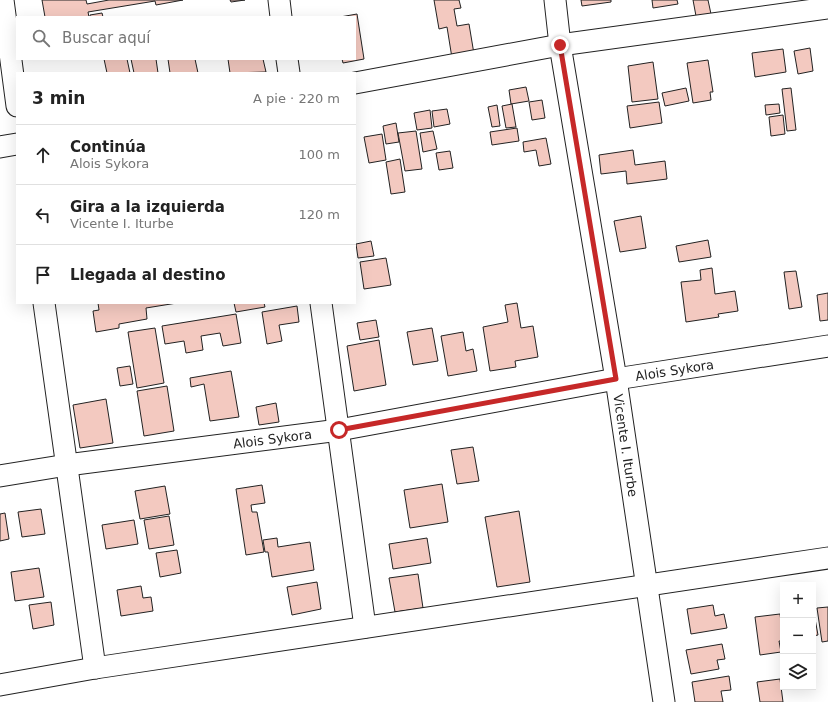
<!DOCTYPE html>
<html lang="es">
<meta charset="utf-8">
<style>
:root{--surface:#fff;--page:#f2f2f2;--text:#222;--muted:#767676;--line:#e0e0e0}
body{margin:0;font-family:"DejaVu Sans",sans-serif;background:var(--page);color:var(--text)}
.controls{position:absolute;right:12px;bottom:12px;display:grid;overflow:hidden;border-radius:0px;box-shadow:0 4px 16px #0002}
.controls button{width:36px;height:36px;display:grid;place-items:center;padding:0;border:0;border-bottom:1px solid var(--line);background:var(--surface);color:var(--text);font:20px sans-serif}
.stop{position:absolute;width:12px;height:12px;margin:-9px;border:3px solid #c62828;border-radius:50%;background:#fff}
.stop.end{background:#c62828;border-color:#fff;box-shadow:0 1px 4px #0008}
.list{margin:0;padding:0;list-style:none}
h2{display:flex;justify-content:space-between;align-items:center;height:52px;margin:0;padding:0 16px;font-size:17px}
h2 small{font-size:13px;font-weight:400;color:var(--muted)}
.list li{display:grid;grid-template-columns:26px 1fr auto;gap:12px;align-items:center;box-sizing:border-box;height:60px;padding:0 16px;border-top:1px solid var(--line)}
.list b{display:block;font-size:15px;white-space:nowrap}
.list p{margin:0;font-size:13px;white-space:nowrap;color:var(--muted)}
.list em{font-size:13px;font-style:normal;color:var(--muted)}
.icon{flex:none;width:22px;height:22px;fill:none;stroke:currentColor;stroke-width:2;stroke-linecap:round;stroke-linejoin:round}
.map{position:relative;flex:none;width:828px;height:702px;overflow:hidden}
.search{position:absolute;background:var(--surface);box-shadow:0 4px 16px #0002;left:16px;top:16px;width:340px;height:44px;display:flex;align-items:center;gap:10px;box-sizing:border-box;padding:0 14px;border-radius:0px;color:var(--muted);font-size:15px}
.panel{position:absolute;background:var(--surface);box-shadow:0 4px 16px #0002;left:16px;top:72px;width:340px;height:232px;border-radius:0px}
.map>svg:first-child{display:block}
</style>
<div class="map">
<svg width="828" height="702" viewBox="0 0 828 702">
<rect width="100%" height="100%" fill="#fff"/>
<g fill="#f3c9c0" stroke="#222">
<path d="M42 0H86L87 4 109 0H183L156 5 155 1 88 12 89 17H45Z"/>
<path d="M230 0H245L231 2Z"/>
<path d="M434 0H459L461 8 454 9 457 26 469 24 474 54 452 58 447 27 439 29Z"/>
<path d="M581 0H611V2L582 6Z"/>
<path d="M652 0H677L678 4 653 8Z"/>
<path d="M693 0H708L711 14 696 16Z"/>
<path d="M102 13 103 17H90V15Z"/>
<path d="M357 14 364 59 343 63 342 59H355V17H340Z"/>
<path d="M810 48 813 71 798 74 794 51Z"/>
<path d="M783 49 786 72 755 77 752 53Z"/>
<path d="M104 59H127L130 73H107Z"/>
<path d="M131 59H156L158 73H134Z"/>
<path d="M168 59H195L198 73H170Z"/>
<path d="M228 59H263L266 72 230 73Z"/>
<path d="M708 60 713 92H710L711 100 693 103 687 63Z"/>
<path d="M653 62 658 99 632 102 628 66Z"/>
<path d="M526 87 529 101 511 104 509 90Z"/>
<path d="M686 88 689 101 665 106 662 93Z"/>
<path d="M791 88 796 130 787 131 782 89Z"/>
<path d="M542 100 545 118 532 120 529 102Z"/>
<path d="M659 102 662 123 630 128 627 106Z"/>
<path d="M512 104 516 127 506 128 502 106Z"/>
<path d="M779 104 780 113 766 115 765 105Z"/>
<path d="M497 105 500 126 492 127 488 107Z"/>
<path d="M447 109 450 124 434 127 432 111Z"/>
<path d="M430 110 432 128 417 130 414 113Z"/>
<path d="M783 115 785 134 771 136 769 117Z"/>
<path d="M396 123 399 142 386 144 383 126Z"/>
<path d="M517 128 519 141 492 145 490 132Z"/>
<path d="M416 131 422 169 405 171 398 133Z"/>
<path d="M433 131 437 149 423 152 420 133Z"/>
<path d="M382 134 386 160 369 163 364 137Z"/>
<path d="M546 138 551 164 539 166 536 150 524 152 523 142Z"/>
<path d="M633 150 635 165 665 161 667 179 627 184 626 171 601 174 599 155Z"/>
<path d="M450 151 453 168 439 170 436 153Z"/>
<path d="M400 159 405 192 391 194 386 162Z"/>
<path d="M641 216 646 248 620 252 614 221Z"/>
<path d="M708 240 711 257 679 262 676 246Z"/>
<path d="M371 241 374 256 358 258 356 244Z"/>
<path d="M386 258 391 285 364 289 360 262Z"/>
<path d="M712 268 715 294 735 291 738 311 718 314 719 317 686 322 681 282 701 280 700 270Z"/>
<path d="M796 271 802 307 789 309 784 272Z"/>
<path d="M828 293V320L820 321 817 295Z"/>
<path d="M98 303H177L146 308 147 319 119 324V328L96 332 93 311 99 310Z"/>
<path d="M234 303H264L265 307 236 312Z"/>
<path d="M517 303 521 328 533 326 538 357 515 361 516 367 490 371 483 327 508 322 505 305Z"/>
<path d="M297 306 299 322 279 325 282 341 267 344 262 312Z"/>
<path d="M236 314 241 343 223 346 220 333 201 336 203 350 186 353 184 341 165 344 162 326Z"/>
<path d="M376 320 379 337 360 340 357 323Z"/>
<path d="M155 328 164 383 137 388 128 332Z"/>
<path d="M432 328 438 361 413 365 407 332Z"/>
<path d="M463 332 466 351 473 349 477 371 448 376 441 336Z"/>
<path d="M379 340 386 385 354 391 347 346Z"/>
<path d="M130 366 133 384 120 386 117 368Z"/>
<path d="M231 371 239 417 210 421 204 384 191 387 190 378Z"/>
<path d="M167 386 174 431 144 436 137 391Z"/>
<path d="M106 399 113 443 80 448 73 405Z"/>
<path d="M276 403 279 422 259 425 256 407Z"/>
<path d="M473 447 479 481 457 484 451 450Z"/>
<path d="M442 484 448 522 410 528 404 490Z"/>
<path d="M262 485 265 503 251 505 252 512H257L264 552 246 555 236 489Z"/>
<path d="M165 486 170 514 140 519 135 491Z"/>
<path d="M41 509 45 534 22 537 18 512Z"/>
<path d="M519 511 530 582 497 587 485 517Z"/>
<path d="M5 513 9 539 0 541V514Z"/>
<path d="M169 516 174 545 149 549 144 520Z"/>
<path d="M134 520 138 544 106 549 102 525Z"/>
<path d="M277 538 278 547 310 542 314 570 272 577 268 552H265L263 540Z"/>
<path d="M427 538 431 563 393 569 389 544Z"/>
<path d="M177 550 181 573 160 577 156 553Z"/>
<path d="M39 568 44 597 15 601 11 572Z"/>
<path d="M418 574 423 608 395 612 389 578Z"/>
<path d="M317 582 321 609 292 615 287 587Z"/>
<path d="M141 586 143 598 151 597 153 611 121 616 117 590Z"/>
<path d="M51 602 54 625 33 629 29 605Z"/>
<path d="M713 605 715 616 724 614 727 628 691 634 687 609Z"/>
<path d="M828 607V641L822 642 817 608Z"/>
<path d="M813 608 818 635 813 636Z"/>
<path d="M780 614 783 637V641H779L781 652 760 655 755 617Z"/>
<path d="M722 644 725 659 717 660 719 669 691 674 686 650Z"/>
<path d="M729 676 731 690 721 691 723 702H695L692 682Z"/>
<path d="M780 679 783 702H760L757 682Z"/>
</g>
<g fill="none" stroke-linecap="round" stroke-linejoin="round">
<g stroke="#222" stroke-width="23">
<g id="minor">
<path d="M3 0 17 106"/>
<path d="M279 0 281 17"/>
<path id="s1" d="M555 0 560 45 616 379 664 702"/>
<path d="M287 59 289 73"/>
<path d="M355 83 560 45 828 8"/>
<path d="M0 147 17 144"/>
<path d="M44 303 95 668"/>
<path d="M321 303 365 627"/>
<path id="s2" d="M0 476 67 465 339 430 616 379 828 346"/>
<path d="M0 685 95 668 828 558"/>
</g>
</g>
<use href="#minor" stroke="#fff" stroke-width="21"/>
</g>
<g fill="none" stroke-linecap="round" stroke-linejoin="round">
<path stroke="#c62828" stroke-width="5" d="M339 430 616 379 560 45"/>
</g>
<g text-anchor="middle" dominant-baseline="central" stroke-width="3" stroke-linejoin="round" paint-order="stroke">
<g font-size="13" fill="#222" stroke="#fff">
<text stroke="none"><textPath href="#s2" startOffset="683">Alois Sykora</textPath></text>
<text stroke="none"><textPath href="#s2" startOffset="275">Alois Sykora</textPath></text>
<text stroke="none"><textPath href="#s1" startOffset="451">Vicente I. Iturbe</textPath></text>
</g>
</g>
</svg>
<div class="controls">
<button>+</button>
<button>−</button>
<button><svg class="icon" aria-label="layers" viewBox="0 0 24 24"><path d="M12 4l9 5-9 5-9-5zM3 14l9 5 9-5"/></svg></button>
</div>
<div class="stop" style="left:339px;top:430px"></div>
<div class="stop end" style="left:560px;top:45px"></div>
<div class="search"><svg class="icon" aria-label="search" viewBox="0 0 24 24"><circle cx="10" cy="10" r="6"/><path d="M15 15l6 6"/></svg>Buscar aquí</div>
<section class="panel">
<h2>3 min<small>A pie · 220 m</small></h2>
<ul class="list">
<li><svg class="icon" aria-label="ahead" viewBox="0 0 24 24"><path d="M12 20V5M6 11l6-6 6 6"/></svg><div><b>Continúa</b><p>Alois Sykora</p></div><em>100 m</em></li>
<li><svg class="icon" aria-label="left" viewBox="0 0 24 24"><path d="M17 20v-9H6M10 6l-5 5 5 5"/></svg><div><b>Gira a la izquierda</b><p>Vicente I. Iturbe</p></div><em>120 m</em></li>
<li><svg class="icon" aria-label="arrive" viewBox="0 0 24 24"><path d="M6 21V4h12l-3 4 3 4H6"/></svg><div><b>Llegada al destino</b></div></li>
</ul>
</section>
</div>
